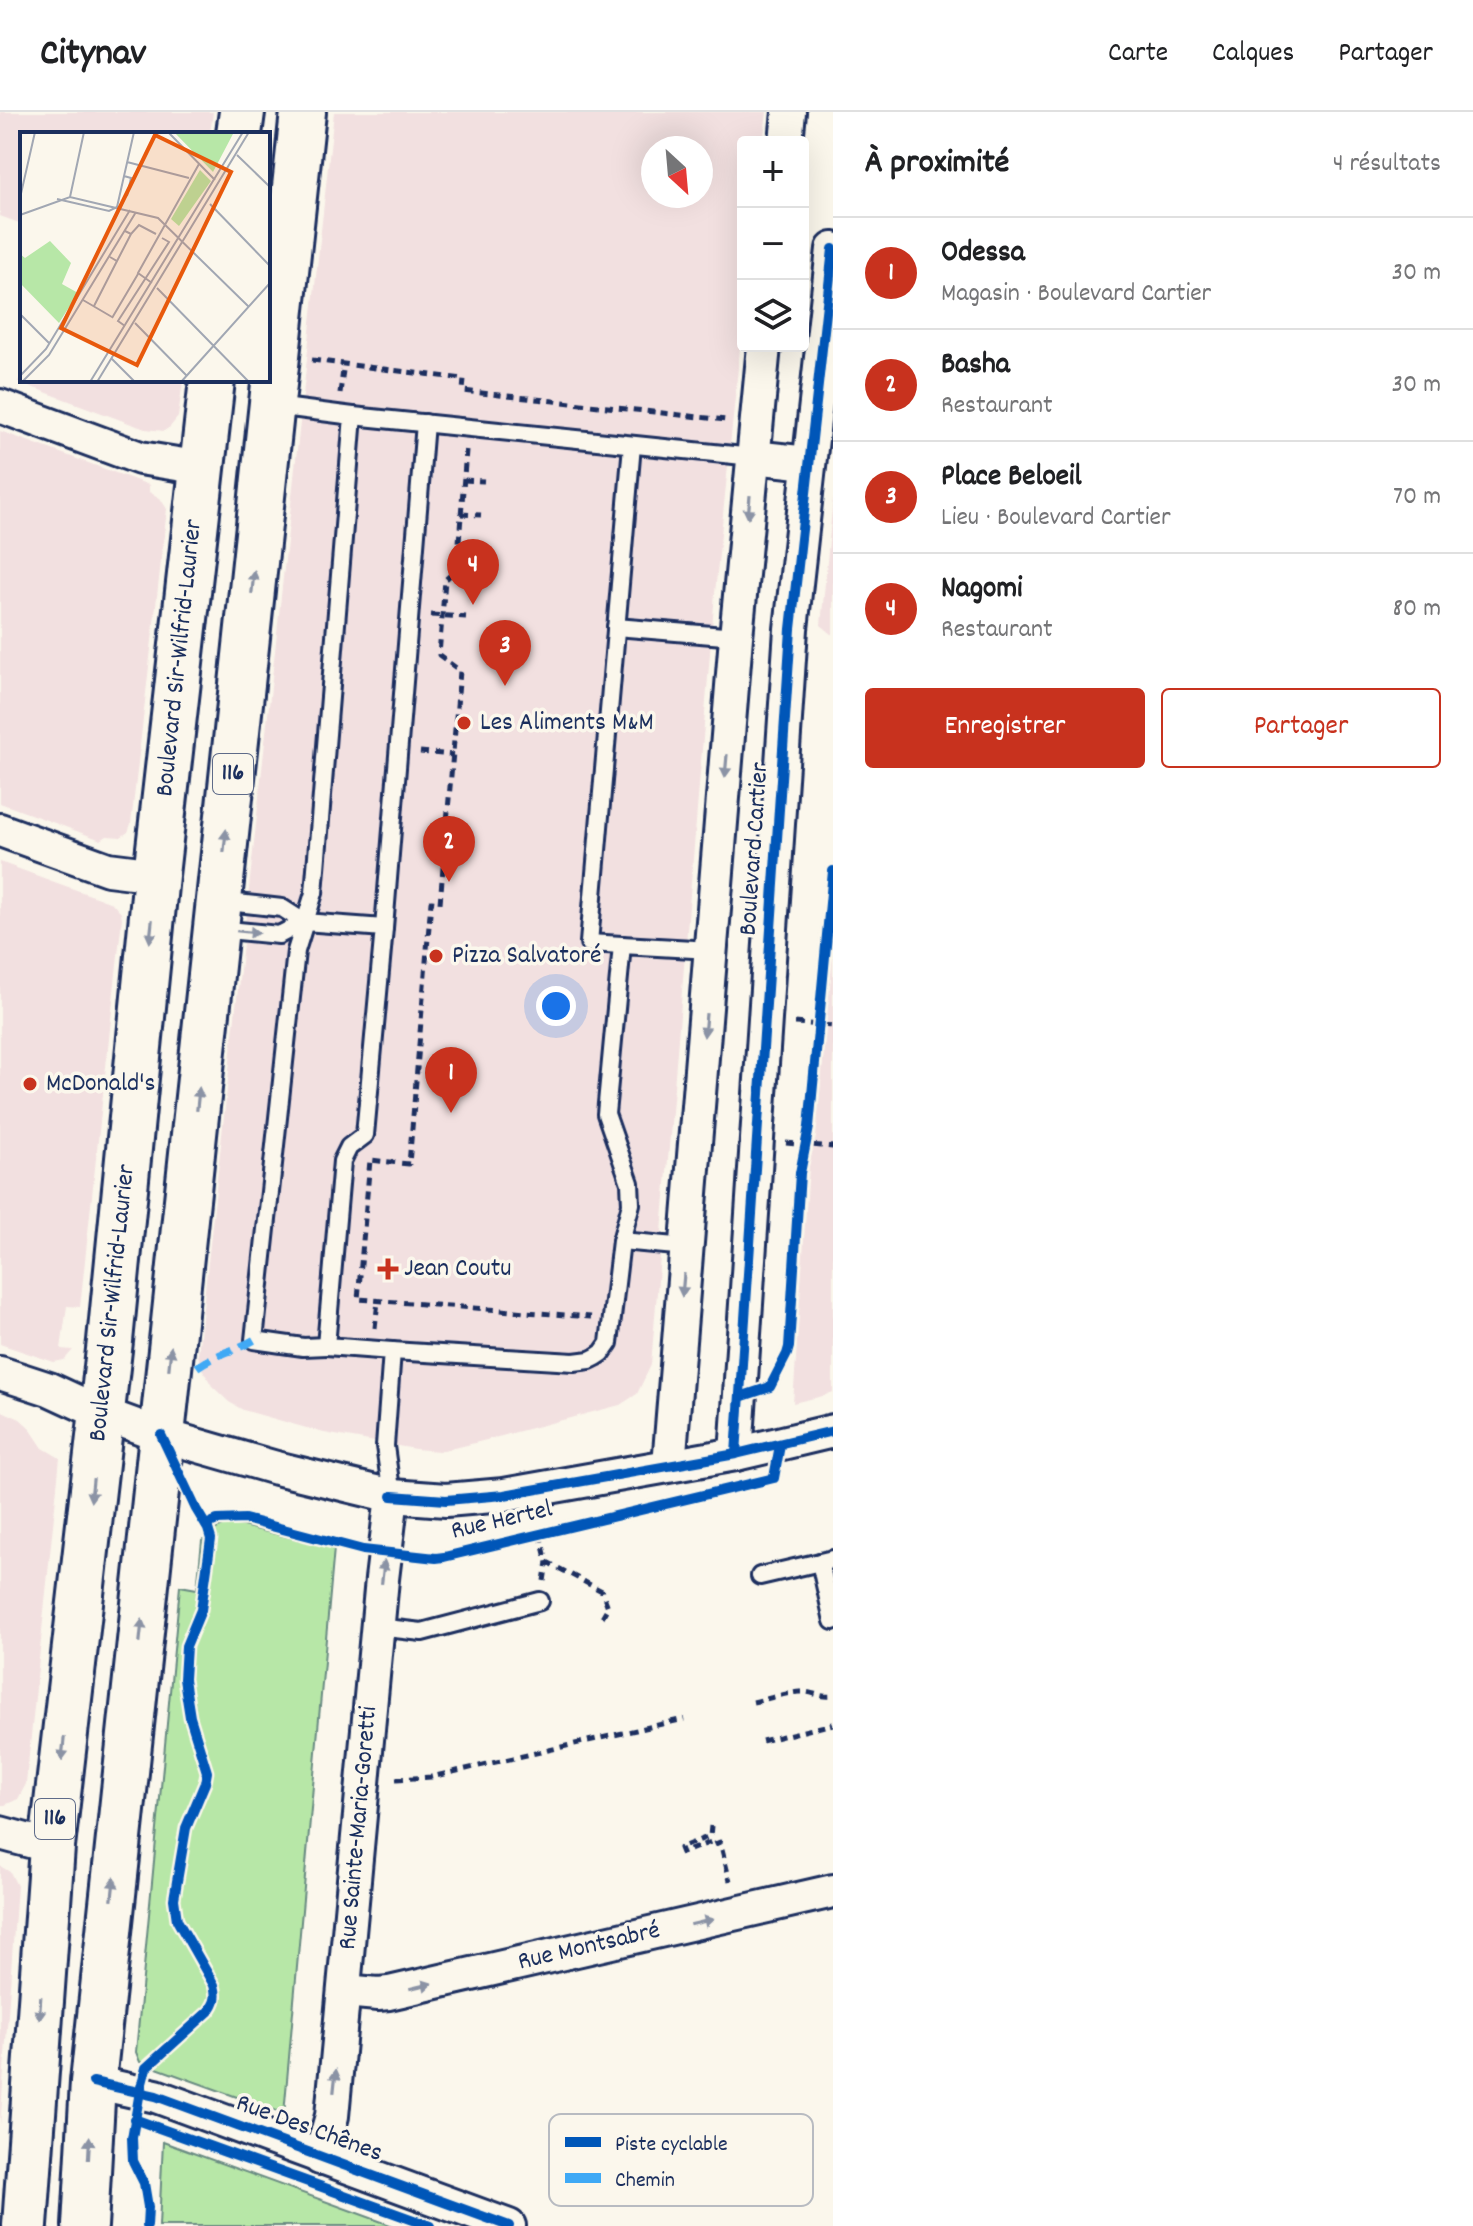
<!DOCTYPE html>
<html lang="fr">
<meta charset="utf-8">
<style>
:root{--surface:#fff;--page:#f6f6f6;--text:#202124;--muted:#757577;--line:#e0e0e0;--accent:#c8321e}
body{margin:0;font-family:Dekko,sans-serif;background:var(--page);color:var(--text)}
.controls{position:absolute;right:24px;top:24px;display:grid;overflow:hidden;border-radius:8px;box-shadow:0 8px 32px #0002}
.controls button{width:72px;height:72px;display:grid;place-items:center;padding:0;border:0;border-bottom:2px solid var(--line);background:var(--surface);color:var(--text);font:40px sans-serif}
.compass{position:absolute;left:641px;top:24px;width:72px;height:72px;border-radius:50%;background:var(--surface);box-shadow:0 8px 32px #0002;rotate:154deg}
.you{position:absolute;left:556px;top:894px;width:28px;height:28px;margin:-20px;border:6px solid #fff;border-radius:50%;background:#1a73e8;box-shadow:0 0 0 12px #1a73e833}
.badge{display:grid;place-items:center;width:52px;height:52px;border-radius:50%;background:var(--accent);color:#fff;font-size:26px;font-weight:700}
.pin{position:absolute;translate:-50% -66px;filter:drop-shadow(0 2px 4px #0008)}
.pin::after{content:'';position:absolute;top:42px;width:28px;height:24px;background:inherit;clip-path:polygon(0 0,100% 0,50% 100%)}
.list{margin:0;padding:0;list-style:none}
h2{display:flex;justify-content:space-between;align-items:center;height:104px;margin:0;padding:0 32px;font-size:34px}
h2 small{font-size:26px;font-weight:400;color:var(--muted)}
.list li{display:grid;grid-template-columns:52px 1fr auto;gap:24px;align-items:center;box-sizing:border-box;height:112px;padding:0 32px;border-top:2px solid var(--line)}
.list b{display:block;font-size:30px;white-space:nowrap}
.list p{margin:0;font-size:26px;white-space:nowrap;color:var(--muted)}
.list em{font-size:26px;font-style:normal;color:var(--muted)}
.actions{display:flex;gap:16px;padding:24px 32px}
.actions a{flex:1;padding:18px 0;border:2px solid var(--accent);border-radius:8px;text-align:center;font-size:28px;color:var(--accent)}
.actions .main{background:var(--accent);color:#fff}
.icon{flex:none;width:44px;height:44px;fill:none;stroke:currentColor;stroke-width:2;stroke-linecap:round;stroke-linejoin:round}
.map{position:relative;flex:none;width:833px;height:2114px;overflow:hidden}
header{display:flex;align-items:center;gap:48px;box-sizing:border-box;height:112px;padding:0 40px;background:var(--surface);border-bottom:2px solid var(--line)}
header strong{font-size:38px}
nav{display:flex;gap:44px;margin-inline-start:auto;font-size:28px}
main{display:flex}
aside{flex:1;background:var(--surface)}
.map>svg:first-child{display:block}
</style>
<header>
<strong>Citynav</strong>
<nav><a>Carte</a><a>Calques</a><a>Partager</a></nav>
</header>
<main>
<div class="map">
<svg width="833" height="2114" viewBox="0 0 833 2114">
<rect width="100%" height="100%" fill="#fbf7ec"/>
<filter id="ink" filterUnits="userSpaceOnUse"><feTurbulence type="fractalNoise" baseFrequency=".0125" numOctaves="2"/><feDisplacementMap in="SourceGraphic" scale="16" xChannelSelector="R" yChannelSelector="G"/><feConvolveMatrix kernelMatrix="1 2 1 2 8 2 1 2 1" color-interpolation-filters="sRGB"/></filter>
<g filter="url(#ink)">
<g fill="#f2e0e0" fill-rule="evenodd">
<path d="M0 0H213L210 22H22V112L0 104Z"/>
<path d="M334 0H767L763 30H743V207L715 481 651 1253 637 1282 620 1293 463 1334 439 1339 415 1337 324 1321 243 1298 229 1290 212 1274 200 1253 198 1242ZM653 36H701V84H653Z"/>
<path d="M22 261V268H183L178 305 170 315 164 319 145 317 18 270Z"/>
<path d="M0 319 149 373V380L160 386 167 397 131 712 128 720 121 725 107 724 101 728 0 691Z"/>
<path d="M833 387V523L821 513Z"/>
<path d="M0 750 112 791 121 801 122 806 80 1195 67 1194 61 1237 73 1238 64 1248 54 1250 0 1232Z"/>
<path d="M833 842V1280L823 1284 793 1291 809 1054 816 1025Z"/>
<path d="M0 1298 20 1307 29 1315 43 1336 60 1346 26 1672 18 1687 5 1693H0Z"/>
<path d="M0 1754 10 1760 17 1774 0 2014Z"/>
</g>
<g fill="#b7e7a7" stroke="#698b82" stroke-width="2">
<path d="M230 1411 334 1436 284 2002 140 1950 136 1940 180 1474 197 1477 202 1429 216 1417Z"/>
<path d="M163 2030 393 2114H159Z"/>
</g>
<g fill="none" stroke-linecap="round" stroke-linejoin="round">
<g stroke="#1b2f5e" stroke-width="22">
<g id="lane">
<path d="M275 294 353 304 314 781 296 839 254 1228 303 1235 326 1234"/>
<path d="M353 304 753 345"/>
<path d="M616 515 736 525"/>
<path d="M219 789 282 796 304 810 384 816 365 1023 349 1035 342 1049 326 1234 392 1239 385 1334 392 1384"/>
<path d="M384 816 425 311"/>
<path d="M218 817 279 823 304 810"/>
<path d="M622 833 589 831 632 333"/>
<path d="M621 1129 631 1092 630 1071 606 1002 622 833 711 838"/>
<path d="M392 1239 574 1250 590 1248 596 1245 602 1241 609 1231 621 1129 687 1135"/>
<path d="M820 1450 833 1509"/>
<path d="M760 1464 833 1447"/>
<path d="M377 1515 422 1520 540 1489"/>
</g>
</g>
<g stroke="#1b2f5e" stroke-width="38">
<g id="street">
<path d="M786 30 789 0"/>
<path d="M0 294 140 346 202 356"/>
<path d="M753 345 808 351"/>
<path d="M0 718 108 757 156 763"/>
<path d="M0 1261 49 1277 101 1301 161 1323 276 1356 392 1384 446 1388 504 1383 736 1342 833 1319"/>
<path d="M736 1342 791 517 833 137"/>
<path d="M669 1353 736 525 764 234"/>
<path d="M0 1721 52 1735"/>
<path d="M344 1879 378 1882 389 1881 833 1779"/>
<path d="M93 1970 156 1984 509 2114"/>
<path d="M320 2046 332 2004 382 1467 392 1384"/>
</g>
</g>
<g stroke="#1b2f5e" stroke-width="50">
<g id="primary">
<path d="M239 22 242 0"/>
<path d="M25 2114 52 1735 110 1229 156 763 212 268"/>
<path d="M85 2114 93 1970 303 0"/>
</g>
</g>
<g stroke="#1b2f5e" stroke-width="5" stroke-dasharray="8 6" stroke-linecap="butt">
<path d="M312 248 464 267 463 279 726 308"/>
<path d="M340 281 344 251"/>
<path d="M466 338 457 457 445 468 439 543 460 559 440 791 431 790 409 1052 370 1048 358 1187 591 1205"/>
<path d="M464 368 484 369"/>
<path d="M461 402 481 403"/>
<path d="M458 445 478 446"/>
<path d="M431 503 466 505"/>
<path d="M420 640 453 643"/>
<path d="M795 911 833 914"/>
<path d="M786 1031 833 1035"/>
<path d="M375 1216 378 1189"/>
<path d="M540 1422 547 1450 602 1479 608 1495 599 1510"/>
<path d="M544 1469 547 1450"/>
<path d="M753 1590C768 1587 785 1581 800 1580 812 1579 820 1586 833 1584"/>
<path d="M762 1629 833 1612"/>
<path d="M396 1667 431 1665 684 1607"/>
<path d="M711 1714 710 1724 680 1736 682 1741 711 1730 713 1733 720 1730 730 1769"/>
</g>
<use href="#lane" stroke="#fbf7ec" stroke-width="16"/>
<use href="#street" stroke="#fbf7ec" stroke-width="32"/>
<use href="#primary" stroke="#fbf7ec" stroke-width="44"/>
<path stroke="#3fa9f5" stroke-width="8" stroke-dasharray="16 8" stroke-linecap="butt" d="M197 1255C215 1242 235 1239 254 1228"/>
<g stroke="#fbf7ec" stroke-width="15">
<g id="cycleway">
<path d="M740 1285 770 1275 787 1242 789 1235 800 1061 809 1015 833 759"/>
<path d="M736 1342 791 517 833 137"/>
<path d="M392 1384 446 1388 504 1383 736 1342 833 1319"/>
<path d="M206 1413 217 1408 245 1407 363 1438 436 1446 444 1445 774 1366 780 1333"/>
<path d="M93 1970 156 1984 509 2114"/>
<path d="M134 2007 430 2114"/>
<path d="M147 2114 148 2095 144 2071 133 2049 132 2026 140 1979 146 1956 209 1899C216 1890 217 1884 214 1873L177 1808 174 1787 186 1716 205 1671 207 1660 190 1605 184 1567 186 1534 201 1498 211 1427 208 1417 196 1397 161 1323"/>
</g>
</g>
<use href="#cycleway" stroke="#0057b8" stroke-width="10"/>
</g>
<defs><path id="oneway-solid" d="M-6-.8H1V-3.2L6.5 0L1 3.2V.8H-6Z" transform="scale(2)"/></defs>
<g fill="#8b93a5">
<use href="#oneway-solid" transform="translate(749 395) rotate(95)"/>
<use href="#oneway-solid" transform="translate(253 470) rotate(-84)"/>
<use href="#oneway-solid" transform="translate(726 654) rotate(95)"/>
<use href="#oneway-solid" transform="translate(225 729) rotate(-84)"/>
<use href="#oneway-solid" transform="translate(151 819) rotate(96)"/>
<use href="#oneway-solid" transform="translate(248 820) rotate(6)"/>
<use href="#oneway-solid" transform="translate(705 913) rotate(95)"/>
<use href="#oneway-solid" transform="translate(198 987) rotate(-84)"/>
<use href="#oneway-solid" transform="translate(683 1173) rotate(95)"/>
<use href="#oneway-solid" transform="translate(170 1246) rotate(-84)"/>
<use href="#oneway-solid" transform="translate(92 1378) rotate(96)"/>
<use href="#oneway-solid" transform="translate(383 1460) rotate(-83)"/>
<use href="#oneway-solid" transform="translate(141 1519) rotate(-84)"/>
<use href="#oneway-solid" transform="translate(63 1637) rotate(96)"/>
<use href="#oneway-solid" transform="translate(113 1777) rotate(-84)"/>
<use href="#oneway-solid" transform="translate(702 1810) rotate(-13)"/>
<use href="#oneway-solid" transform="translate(421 1874) rotate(-13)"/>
<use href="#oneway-solid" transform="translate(40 1896) rotate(94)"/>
<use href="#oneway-solid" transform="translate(335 1969) rotate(-84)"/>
<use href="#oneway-solid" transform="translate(89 2036) rotate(-87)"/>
</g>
</g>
<g fill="#c8321e" stroke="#fbf7ec" stroke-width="3">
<circle cx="464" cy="611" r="8"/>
<circle cx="436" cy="844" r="8"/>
<circle cx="30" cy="972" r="8"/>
<path d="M384 1145h8v8h8v8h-8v8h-8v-8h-8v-8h8z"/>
</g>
<g text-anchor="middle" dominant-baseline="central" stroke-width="7" stroke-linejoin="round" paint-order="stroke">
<g fill="#fbf7ec" stroke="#5e6b89" stroke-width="2">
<rect x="213" y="642" width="40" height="40" rx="6"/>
<rect x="35" y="1687" width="40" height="40" rx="6"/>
</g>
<g font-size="24" font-weight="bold" fill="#1b2f5e">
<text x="233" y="662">116</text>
<text x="55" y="1707">116</text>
</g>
<g font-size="26" fill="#1b2f5e" stroke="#fbf7ec">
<text transform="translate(180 546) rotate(-84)">Boulevard Sir-Wilfrid-Laurier</text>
<text transform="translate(755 737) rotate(-86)">Boulevard Cartier</text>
<text transform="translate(113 1191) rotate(-84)">Boulevard Sir-Wilfrid-Laurier</text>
<text transform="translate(502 1409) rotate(-13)">Rue Hertel</text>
<text transform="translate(359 1716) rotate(-85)">Rue Sainte-Maria-Goretti</text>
<text transform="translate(589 1835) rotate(-13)">Rue Montsabré</text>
<text transform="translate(309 2017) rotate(20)">Rue Des Chênes</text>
</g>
<g font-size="26" fill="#1b2f5e" stroke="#fbf7ec" text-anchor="start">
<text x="480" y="611">Les Aliments M&amp;M</text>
<text x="452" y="844">Pizza Salvatoré</text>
<text x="46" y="972">McDonald's</text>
<text x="404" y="1157">Jean Coutu</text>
</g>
</g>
<g transform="translate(20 20)">
<rect width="250" height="250" fill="#fbf7ec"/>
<path d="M154 0H214L193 40ZM180 38 191 49 159 94 151 87ZM30 109 51 131 42 152 58 161 39 191 0 151V122L5 126Z" fill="#b7e7a7"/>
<path fill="none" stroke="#a1a7b3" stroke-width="2" d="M148 0 195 48M217 23 250 55M107 30 169 46M104 44 111 46 107 64M50 65 64 0M0 66 15 0M37 67 89 79 97 75 114 0M190 72 250 134M0 83 50 65 138 86 228 174M105 99 111 102 119 93 136 102M90 125 97 129 111 102M132 151 118 141 179 32M137 156 229 250M63 168 92 185M74 174 97 129M0 182 30 212M92 186 118 142M115 191 166 243M105 194 98 189 149 110 142 106M92 227 115 250M0 244 26 217 110 78M2 250 29 223 116 80M70 250 223 0M77 250 229 0M161 250 250 151"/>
<path fill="#e8590c" fill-opacity="0.15" stroke="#e8590c" stroke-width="4" d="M135 3 211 40 117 233 41 196Z"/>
<rect width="250" height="250" fill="none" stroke="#1b2f5e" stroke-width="4"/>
</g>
<rect x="549" y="2002" width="264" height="92" rx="12" fill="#fbf7ec" stroke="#b8bbc1" stroke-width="2"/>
<rect x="565" y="2025" width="36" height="10" fill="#0057b8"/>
<rect x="565" y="2061" width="36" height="10" fill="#3fa9f5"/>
<g font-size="22" fill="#1b2f5e">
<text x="615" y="2038">Piste cyclable</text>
<text x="615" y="2074">Chemin</text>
</g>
</svg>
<div class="controls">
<button>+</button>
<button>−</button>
<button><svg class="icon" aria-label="layers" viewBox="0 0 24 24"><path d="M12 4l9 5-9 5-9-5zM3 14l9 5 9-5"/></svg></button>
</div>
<svg class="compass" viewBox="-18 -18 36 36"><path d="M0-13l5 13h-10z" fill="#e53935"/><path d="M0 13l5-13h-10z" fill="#757577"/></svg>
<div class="you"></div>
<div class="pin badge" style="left:451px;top:1001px">1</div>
<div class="pin badge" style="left:449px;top:770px">2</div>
<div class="pin badge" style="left:505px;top:574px">3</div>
<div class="pin badge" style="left:473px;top:493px">4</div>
</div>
<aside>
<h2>À proximité<small>4 résultats</small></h2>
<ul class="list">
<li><span class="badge">1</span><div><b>Odessa</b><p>Magasin · Boulevard Cartier</p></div><em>30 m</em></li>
<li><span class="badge">2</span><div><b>Basha</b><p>Restaurant</p></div><em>30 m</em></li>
<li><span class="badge">3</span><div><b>Place Beloeil</b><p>Lieu · Boulevard Cartier</p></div><em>70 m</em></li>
<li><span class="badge">4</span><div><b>Nagomi</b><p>Restaurant</p></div><em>80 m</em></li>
</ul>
<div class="actions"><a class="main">Enregistrer</a><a>Partager</a></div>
</aside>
</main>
